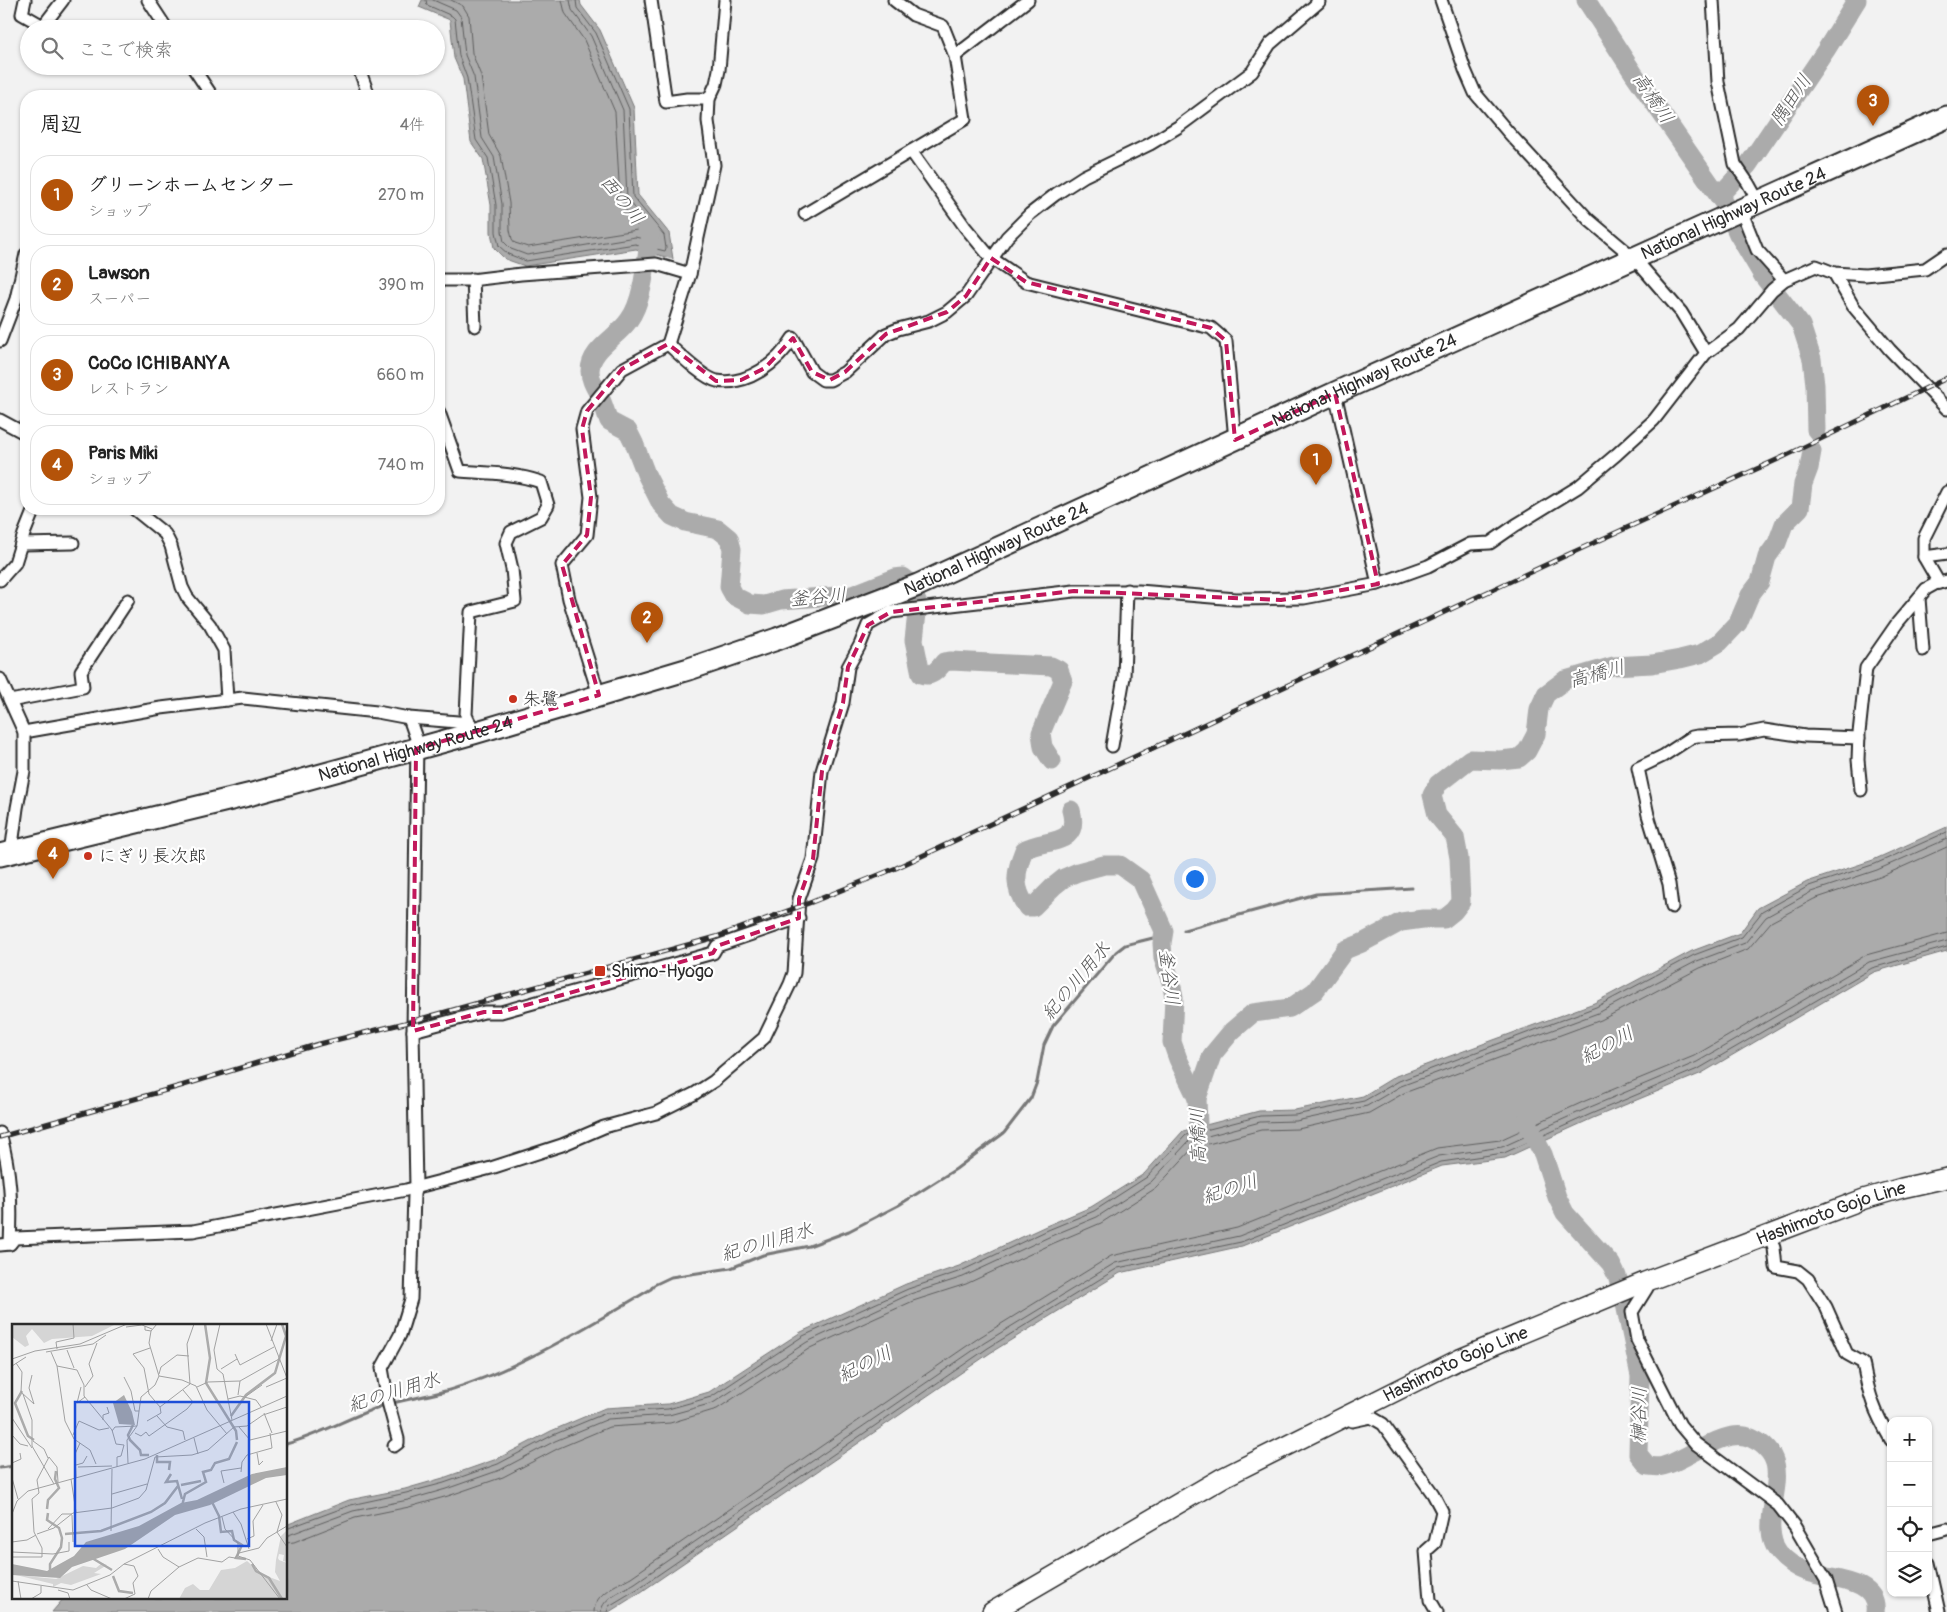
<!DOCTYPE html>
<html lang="ja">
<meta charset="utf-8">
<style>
:root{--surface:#fff;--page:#f2f2f2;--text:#222;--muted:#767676;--line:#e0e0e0;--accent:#b45309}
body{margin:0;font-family:Pangolin,"Klee One",sans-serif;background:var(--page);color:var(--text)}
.controls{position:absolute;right:15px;bottom:15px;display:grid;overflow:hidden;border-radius:10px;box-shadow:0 1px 4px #0004}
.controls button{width:45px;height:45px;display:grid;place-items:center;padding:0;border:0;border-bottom:1px solid var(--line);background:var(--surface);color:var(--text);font:25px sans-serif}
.you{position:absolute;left:1194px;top:878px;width:18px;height:18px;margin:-12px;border:4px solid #fff;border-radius:50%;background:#1a73e8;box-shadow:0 0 0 8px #1a73e833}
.badge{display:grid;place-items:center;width:32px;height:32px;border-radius:50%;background:var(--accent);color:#fff;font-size:16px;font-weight:700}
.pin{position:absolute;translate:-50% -41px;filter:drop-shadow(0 1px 2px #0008)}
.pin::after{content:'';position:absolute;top:26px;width:18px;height:15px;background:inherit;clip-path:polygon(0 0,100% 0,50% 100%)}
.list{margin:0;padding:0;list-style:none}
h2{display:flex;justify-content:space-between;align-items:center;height:65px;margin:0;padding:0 20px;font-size:21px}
h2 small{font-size:16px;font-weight:400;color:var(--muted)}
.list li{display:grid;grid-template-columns:32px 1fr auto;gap:15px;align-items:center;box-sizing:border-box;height:80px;margin:0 10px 10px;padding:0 10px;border:1px solid var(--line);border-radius:20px}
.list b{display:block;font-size:19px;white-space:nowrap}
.list p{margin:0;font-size:16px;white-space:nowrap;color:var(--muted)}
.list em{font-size:16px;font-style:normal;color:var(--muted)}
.icon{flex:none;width:28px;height:28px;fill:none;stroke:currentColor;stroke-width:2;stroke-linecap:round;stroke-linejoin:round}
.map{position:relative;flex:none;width:1947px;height:1612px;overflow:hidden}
.search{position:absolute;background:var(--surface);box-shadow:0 1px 4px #0004;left:20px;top:20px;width:425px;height:55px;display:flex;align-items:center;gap:12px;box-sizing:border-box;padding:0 18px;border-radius:28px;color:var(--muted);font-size:19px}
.panel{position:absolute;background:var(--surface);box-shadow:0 1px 4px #0004;left:20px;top:90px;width:425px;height:425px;border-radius:20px}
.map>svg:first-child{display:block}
</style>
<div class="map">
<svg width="1947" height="1612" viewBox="0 0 1947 1612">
<rect width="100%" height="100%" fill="#f2f2f2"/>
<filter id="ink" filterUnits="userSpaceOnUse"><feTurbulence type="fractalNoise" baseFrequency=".02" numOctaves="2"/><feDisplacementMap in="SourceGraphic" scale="10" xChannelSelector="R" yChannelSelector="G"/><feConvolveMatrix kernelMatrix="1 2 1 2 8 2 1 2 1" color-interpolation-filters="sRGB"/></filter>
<g filter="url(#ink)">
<g fill="#ababab" stroke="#787878">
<path d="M422 0H580L581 5 600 30 634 108 638 195 669 233 673 259 636 249 525 266 505 259 494 248 491 232V205L483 159 471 142 463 79 454 58 450 20 419 7Z"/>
<path d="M1947 827V951L1874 972 1702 1073 1593 1118 1505 1158 1442 1166 1242 1246 1120 1273 990 1353 641 1592 609 1612H52L64 1598H286V1525L349 1500 405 1489 443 1478 497 1459 551 1431 605 1408 668 1404 709 1392 801 1332 906 1284 959 1266 1046 1226 1091 1207 1144 1174 1183 1131 1259 1111 1295 1110 1363 1096 1396 1076 1594 1003 1692 951 1740 933 1758 908 1807 882 1873 860Z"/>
</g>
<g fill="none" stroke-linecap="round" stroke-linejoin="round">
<g stroke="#5e5e5e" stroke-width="1">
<path d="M426 0 427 5 452 16 455 19 459 56 467 78 476 140 488 158 496 205V232L499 246 508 254 526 261 635 244 665 251 666 248 664 235 633 197 629 109 596 33 577 8 576 0"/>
<path d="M433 0 456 10 461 17 465 55 474 77 482 138 494 157 502 204V231L504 242 511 249 527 255 635 237 657 242 658 237 627 198 623 110 591 36 572 10 570 0"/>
<path d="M451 0 463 6 469 16 472 53 481 76 489 135 501 156 509 203 510 230 512 239 515 243 528 247 637 230 639 228 623 206 620 199 615 112 584 40 565 13 562 0"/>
<path d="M286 1529 351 1505 406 1493 444 1483 498 1464 553 1435 606 1413 668 1409 711 1397 803 1336 908 1289 961 1271 1048 1230 1094 1211 1147 1177 1186 1135 1260 1116 1295 1115 1364 1101 1399 1081 1596 1007 1694 955 1742 937 1762 912 1809 886 1875 864 1947 832"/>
<path d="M286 1536 353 1511 408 1500 446 1489 500 1470 555 1441 608 1419 669 1415 713 1403 807 1342 910 1294 963 1277 1051 1236 1097 1217 1151 1182 1189 1141 1260 1122 1296 1121 1367 1106 1401 1086 1598 1013 1697 961 1745 943 1766 917 1811 892 1877 870 1947 839"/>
<path d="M286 1543 294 1542 355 1518 409 1507 448 1496 503 1477 559 1448 609 1427 670 1423 717 1409 810 1348 913 1301 966 1284 1054 1243 1101 1223 1156 1188 1193 1148 1261 1130 1298 1129 1369 1113 1404 1093 1601 1020 1700 968 1748 949 1771 922 1814 899 1880 877 1947 847"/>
<path d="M594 1612C594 1593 617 1585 631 1577L980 1337 1111 1256 1237 1228 1437 1148 1500 1140 1585 1101 1694 1056 1866 955 1947 933"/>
<path d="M601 1612C602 1597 624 1590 635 1583L984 1343 1115 1263 1239 1236 1439 1156 1502 1147 1588 1108 1697 1062 1869 962 1947 941"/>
<path d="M607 1612 609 1606 639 1588 988 1348 1118 1268 1241 1242 1441 1162 1504 1153 1591 1114 1700 1068 1872 968 1947 947"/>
</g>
<g stroke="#787878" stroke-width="3">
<path d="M1184 930 1316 894 1412 888"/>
<path d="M286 1444C320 1435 351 1416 385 1405 410 1398 437 1395 462 1386 529 1363 590 1325 651 1289L654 1285 671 1277 731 1268 763 1255 809 1246 849 1231 899 1205 956 1169 985 1147 1004 1133 1031 1098 1037 1082 1044 1045 1053 1026 1116 952 1125 945 1153 938"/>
<path d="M0 1468 14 1466"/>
</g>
<g stroke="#ababab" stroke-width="19">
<path d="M1586 0 1634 74 1725 205 1738 234 1763 276 1801 325 1812 359 1815 385 1816 430"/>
<path d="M1719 196 1748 165 1826 50 1857 0"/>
<path d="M646 229 650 234C646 259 644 300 629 320 618 337 590 349 590 371 590 381 597 390 601 399 604 406 606 414 609 421L628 431 634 443 646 474 661 504 672 516 685 522 718 529 729 538 732 549 729 587 734 596 750 604 764 605 781 600 852 595 895 578 903 577 908 581 918 604 914 640 921 674C932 678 938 669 944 662L951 661 1051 666 1059 670 1063 681 1041 733 1043 747 1052 761"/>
<path d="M1071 810C1081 847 1046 838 1024 850 1015 872 1013 888 1027 907H1033L1054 886 1064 878 1078 872 1104 865H1120L1141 880 1164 931 1162 943 1163 958 1171 982 1174 997 1172 1042 1178 1059 1197 1098"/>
<path d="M1526 1121 1543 1154 1557 1197 1565 1213 1611 1264 1617 1276 1624 1299 1640 1376 1638 1454 1648 1466C1652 1466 1658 1468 1663 1466 1687 1461 1725 1426 1751 1438 1805 1462 1752 1518 1779 1553 1787 1562 1796 1568 1807 1572 1827 1580 1879 1578 1875 1612"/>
<path d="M1199 1153 1197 1098 1212 1055 1232 1031 1253 1013 1290 1008 1315 991 1345 950 1362 943 1401 922 1423 919H1444L1454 911 1461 902 1459 858 1455 837 1437 815 1432 795 1438 784 1470 759 1500 760 1519 758 1527 751 1536 734 1539 709 1546 694 1565 680 1613 666 1652 664 1680 659 1700 654 1720 642 1738 623 1750 595 1760 582 1767 557 1777 543 1784 524 1800 508 1803 484 1809 468 1812 451"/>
</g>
<g stroke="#2b2b2b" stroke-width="15">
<g id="street">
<path d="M25 0 22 14 43 26 63 0"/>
<path d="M148 0 167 29"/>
<path d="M651 0 666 102 687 99H709"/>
<path d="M1441 0 1465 70 1475 93 1508 132 1589 220 1634 258 1681 312 1706 353"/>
<path d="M1713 0 1718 82 1735 164 1748 183 1758 201"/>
<path d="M955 56 1028 0"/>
<path d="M192 66 212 96"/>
<path d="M358 66 369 96"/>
<path d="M911 151 965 227 991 258 1026 282 1211 328 1226 341 1235 440"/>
<path d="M1741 210 1757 250 1784 280"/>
<path d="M805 214 965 119 955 56 943 26 913 15 894 0"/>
<path d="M1834 273 1853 306 1890 350 1947 409"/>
<path d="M473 279 475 326"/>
<path d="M439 282 441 280H471L521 274 656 264 690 274"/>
<path d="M0 341 16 299 26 254"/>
<path d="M668 344C679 354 703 378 717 381 747 386 778 363 793 338L812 372 823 380H830L845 372 886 334 898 329 929 321 947 312 966 296 1007 237 1030 214 1056 194 1084 176 1150 144 1178 127 1252 72 1270 44 1319 2 1317 0"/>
<path d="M1335 393 1378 584"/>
<path d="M439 412 460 471C488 473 515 473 541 482L548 505 541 517 511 532 506 543 512 569 515 601 471 612 466 715 474 733"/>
<path d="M0 420 26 434"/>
<path d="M134 509 165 534 171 546 182 587 187 597 210 625 224 650 227 700"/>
<path d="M21 544 73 543"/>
<path d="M1924 557 1947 554"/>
<path d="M0 580 15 563 24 534 34 509"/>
<path d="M1939 583 1924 557V538L1947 492"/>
<path d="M1919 598 1923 650"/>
<path d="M0 679 24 732V771L17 808 11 853"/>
<path d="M599 695 569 599 562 565 587 535 591 497 582 429 587 411 622 369 668 344 690 274 714 165 708 121 709 99 716 84 719 70 725 0"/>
<path d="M10 701 83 687 81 671 128 600"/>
<path d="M24 732 161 708 243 698 377 712 409 718 470 723"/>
<path d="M1112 746 1124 677 1127 590"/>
<path d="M1861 790 1858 760 1859 733 1866 668 1898 622 1926 589 1935 584 1947 581"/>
<path d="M1672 907 1669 884 1648 815 1638 768 1663 756 1692 737 1697 736 1739 735 1764 730 1805 736 1859 738"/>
<path d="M413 1031 484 1012H501L713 953 717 946 799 918"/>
<path d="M0 1133C11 1172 12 1204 10 1244"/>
<path d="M1770 1236 1774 1248 1776 1267 1798 1271 1808 1279 1826 1307 1847 1354 1863 1363C1869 1396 1874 1411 1891 1440"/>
<path d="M0 1245 10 1244 15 1238 193 1231 406 1190 491 1168 562 1145 604 1127 656 1113 694 1094 714 1081 764 1038 790 984 794 973 799 899 813 859 822 771 843 703 848 667 860 645 868 625 891 612 1074 591H1139L1236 599 1304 598 1378 584 1428 566 1470 544 1490 543 1516 525 1578 487 1617 454 1654 420 1706 353 1739 329 1772 290 1784 280 1816 266 1834 273 1865 275 1925 269 1947 254"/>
<path d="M1645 1282 1647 1288 1632 1312 1637 1340 1680 1425 1696 1444 1778 1505 1795 1527 1826 1580 1836 1612"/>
<path d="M1347 1417 1352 1421 1371 1417 1383 1424 1433 1494 1442 1511 1435 1543 1426 1551 1430 1600 1437 1612"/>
<path d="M394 1446 398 1443V1439L388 1402 382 1368 400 1335 411 1299 414 1194 416 1187 413 1031 417 741 409 718"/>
<path d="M1928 1534 1947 1529"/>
<path d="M1928 1563 1939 1612"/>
</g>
</g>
<g stroke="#2b2b2b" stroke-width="22">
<g id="primary">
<path id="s1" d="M992 1612 1222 1478 1460 1359 1645 1282 1864 1199 1902 1188 1947 1178"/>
</g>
</g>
<g stroke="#2b2b2b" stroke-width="25">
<g id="highway">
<path id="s2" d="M0 855 252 794 474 733 689 669 777 639 918 585 1335 393 1947 117"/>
</g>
</g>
<use href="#street" stroke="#fff" stroke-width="11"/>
<use href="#primary" stroke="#fff" stroke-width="19"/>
<use href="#highway" stroke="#fff" stroke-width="21"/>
<g stroke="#2b2b2b" stroke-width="5">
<path id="rail" d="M0 1137 184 1085 319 1044 413 1021 716 937 812 902 896 868 1567 555 1783 457 1947 378"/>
</g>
<use href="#rail" stroke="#fff" stroke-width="3" stroke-dasharray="9" stroke-linecap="butt"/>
</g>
</g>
<path fill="none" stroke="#c2185b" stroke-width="4" stroke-dasharray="10 6" stroke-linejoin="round" d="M991 258 1026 282 1211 328 1226 341 1235 440 1335 393 1378 584 1281 600 1074 591 891 612 868 625 848 667 843 703 822 771 813 859 799 899V918L717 946 713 953 501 1012H484L413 1031 416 749 599 695 562 565 587 535 591 497 582 429 587 411 622 369 668 344 716 381 741 380 765 368 793 338 812 372 830 380 845 372 886 334 947 312 966 296Z"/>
<g fill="#c8321e" stroke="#fff" stroke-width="2">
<circle cx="513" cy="699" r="5"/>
<circle cx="88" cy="856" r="5"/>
<rect x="594" y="965" width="12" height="12" rx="2.5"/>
</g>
<g text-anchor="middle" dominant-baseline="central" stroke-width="4.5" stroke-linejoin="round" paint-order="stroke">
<g font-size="18" fill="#2b2b2b" stroke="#fff">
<text stroke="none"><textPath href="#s2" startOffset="1854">National Highway Route 24</textPath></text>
<text stroke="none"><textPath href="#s2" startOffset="1449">National Highway Route 24</textPath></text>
<text stroke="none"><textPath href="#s2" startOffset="1044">National Highway Route 24</textPath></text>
<text stroke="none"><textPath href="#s2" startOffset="429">National Highway Route 24</textPath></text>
<text stroke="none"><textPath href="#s1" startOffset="931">Hashimoto Gojo Line</textPath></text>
<text stroke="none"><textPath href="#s1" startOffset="526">Hashimoto Gojo Line</textPath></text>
</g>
<g font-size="18" fill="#2b2b2b" stroke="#fff" text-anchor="start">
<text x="523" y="699">朱鷺</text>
<text x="98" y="856">にぎり長次郎</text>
<text x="611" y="971">Shimo-Hyogo</text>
</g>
<g font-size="19" font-style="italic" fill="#585858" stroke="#fff">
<text transform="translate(1653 98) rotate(56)">高橋川</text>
<text transform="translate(1791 100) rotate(-56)">隅田川</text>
<text transform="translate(622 200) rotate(51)">西の川</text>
<text transform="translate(818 597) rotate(-5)">釜谷川</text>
<text transform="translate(1597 674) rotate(-15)">高橋川</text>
<text transform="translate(1169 977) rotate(83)">釜谷川</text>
<text transform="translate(1076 981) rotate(-50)">紀の川用水</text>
<text transform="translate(1607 1045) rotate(-28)">紀の川</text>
<text transform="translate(1198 1136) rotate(-92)">高橋川</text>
<text transform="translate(1230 1189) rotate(-18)">紀の川</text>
<text transform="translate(767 1242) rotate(-16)">紀の川用水</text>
<text transform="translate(865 1364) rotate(-26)">紀の川</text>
<text transform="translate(394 1392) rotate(-17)">紀の川用水</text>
<text transform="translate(1639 1415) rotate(-89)">榊谷川</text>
</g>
</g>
<g transform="translate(12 1324)">
<rect width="275" height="275" fill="#f2f2f2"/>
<path d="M0 0H104L80 12 40 15 32 19 20 5 14 12 17 21 13 23 0 13ZM275 206V238L271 237 272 231 267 230 266 234 267 236 275 239V275H167L173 264 181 260 188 266H197L209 246 223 244 235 237 249 250 268 257 263 248 264 236 269 212ZM90 239 95 241 82 249 89 250 59 261 49 259 41 263V260L4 251 44 255 71 242 84 244Z" fill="#d5d5d5"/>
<path d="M112 71 120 88 123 101 107 100 101 79ZM275 143V151L254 154 198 181 163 191 113 225 60 243 48 254 0 251V240L35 247 62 232 74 218 127 202 169 179 185 176 240 150Z" fill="#ababab"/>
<path fill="none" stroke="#ababab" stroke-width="2.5" d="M193 0 198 34 194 59 224 107 225 116M10 67 3 79 16 112 22 116M219 92 234 71 263 49 274 12 270 0M121 101 116 111 118 116 128 126 129 131H137M145 131V138H158L157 146M159 150 154 158 165 157 170 175M169 161 189 157M199 176 207 192 209 208 220 207 222 216 230 221 224 234 234 235M170 182 173 170 194 158 191 148 199 146 203 139 217 135 225 118M35 185 36 176 47 164 43 155 44 147M36 189 35 196 47 204 50 214 49 223 38 240V248M53 210 89 207 139 188 153 179 166 162M80 234 100 246M240 240 244 247 257 254 270 275M101 252 107 267 121 269"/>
<path fill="none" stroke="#a2a2a2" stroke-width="1" d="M152 0H183M208 0 202 26 205 45 211 50 220 96M254 0 275 54M133 2V6L139 7 145 0M114 3 130 1 140 5M139 7 137 19 147 52 170 56 184 62 195 86 215 110M259 17 265 0M138 24 121 30 132 44 137 70 148 83M45 25 44 18 62 14 61 0M55 26 62 44M34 28 81 20 94 11M39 28 45 42 53 97 62 115 78 126 84 140M223 30 228 41 262 23M0 35 23 27 68 20 115 0M4 39 10 48 9 68 22 80 17 64 20 51M0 42 14 33M45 42 65 46 72 61V72L100 106 104 120 112 121 109 132 105 133V143M209 45 225 35M147 50 149 43 165 31 177 32M112 53 119 67 123 87H127M69 63 65 79 73 73M73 63 81 52 77 40 85 19M185 63 196 58 228 57M254 63 275 54M11 70 20 96V122L42 160M226 71 228 57 267 35M233 73 250 61M216 75 228 72 244 76 249 83M252 89 260 109M145 92 155 103 171 107 173 116M0 94 20 124M91 96V91L97 89 95 83M135 97 149 89 148 83 178 60 175 20 182 0M227 103 238 116 275 107M100 107 103 103 125 102M123 109 129 112 134 108 137 112 175 85 181 78 171 66M0 111 8 120 16 122M61 111 67 97 87 106 97 104M182 114 186 130M21 117 32 125 36 134M245 129 247 141 251 137M37 133 45 143 46 158M0 139 9 135 8 129M116 139 115 116 125 102 129 73 143 61 147 52M64 141 71 139 75 132M66 143 100 142M229 148 230 138 235 131 260 124 258 109M0 154 6 175M64 154 63 130 68 119M59 155 64 188M212 159 209 147 229 144M100 170 135 160M264 178 270 191 265 208 275 223M221 188 229 200 237 225M0 190 5 177 16 167 133 135 275 72M60 191 61 218M210 193 213 205 226 219V232L238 236 268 275M36 205 50 190H60M184 205 192 213 195 233M99 207 100 145M25 210 42 204 61 189 100 184 127 174 134 166 143 133 180 131 196 126 222 103 235 102 251 91 275 83M235 215 242 212 241 197 251 181M0 218 15 216 24 211M146 225 151 233 167 243M0 228 41 230 57 227V218M0 233H30V224L22 208 20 175 27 169 25 156 37 133M0 257 61 266 98 251 112 240 193 199 229 185 275 175M6 257 9 275M75 261 79 266 100 275M46 266 56 269 58 275M19 275 29 269V262M112 275 123 270 121 259 126 252 122 242 112 240M136 275 139 267 167 243 186 234 210 238 217 233 223 234 227 229 247 224 255 214 275 202"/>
<path fill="#1d4ed8" fill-opacity="0.15" stroke="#1d4ed8" stroke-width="2.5" d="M63 78H237V222H63Z"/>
<rect width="275" height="275" fill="none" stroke="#2b2b2b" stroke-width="2.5"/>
</g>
</svg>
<div class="controls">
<button>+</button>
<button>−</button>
<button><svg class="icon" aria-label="locate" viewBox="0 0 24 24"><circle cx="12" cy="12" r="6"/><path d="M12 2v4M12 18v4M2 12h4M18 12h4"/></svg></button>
<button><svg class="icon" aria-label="layers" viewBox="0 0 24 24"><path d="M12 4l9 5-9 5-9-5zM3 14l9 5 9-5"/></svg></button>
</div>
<div class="you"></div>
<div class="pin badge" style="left:1316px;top:485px">1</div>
<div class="pin badge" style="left:647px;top:643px">2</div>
<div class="pin badge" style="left:1873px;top:126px">3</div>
<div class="pin badge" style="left:53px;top:879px">4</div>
<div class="search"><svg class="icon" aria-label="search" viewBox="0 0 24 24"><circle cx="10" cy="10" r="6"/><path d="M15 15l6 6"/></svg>ここで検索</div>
<section class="panel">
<h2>周辺<small>4件</small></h2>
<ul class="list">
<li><span class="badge">1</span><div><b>グリーンホームセンター</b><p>ショップ</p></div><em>270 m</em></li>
<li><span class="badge">2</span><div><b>Lawson</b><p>スーパー</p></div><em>390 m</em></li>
<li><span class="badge">3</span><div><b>CoCo ICHIBANYA</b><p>レストラン</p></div><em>660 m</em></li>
<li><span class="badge">4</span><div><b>Paris Miki</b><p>ショップ</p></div><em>740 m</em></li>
</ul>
</section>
</div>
